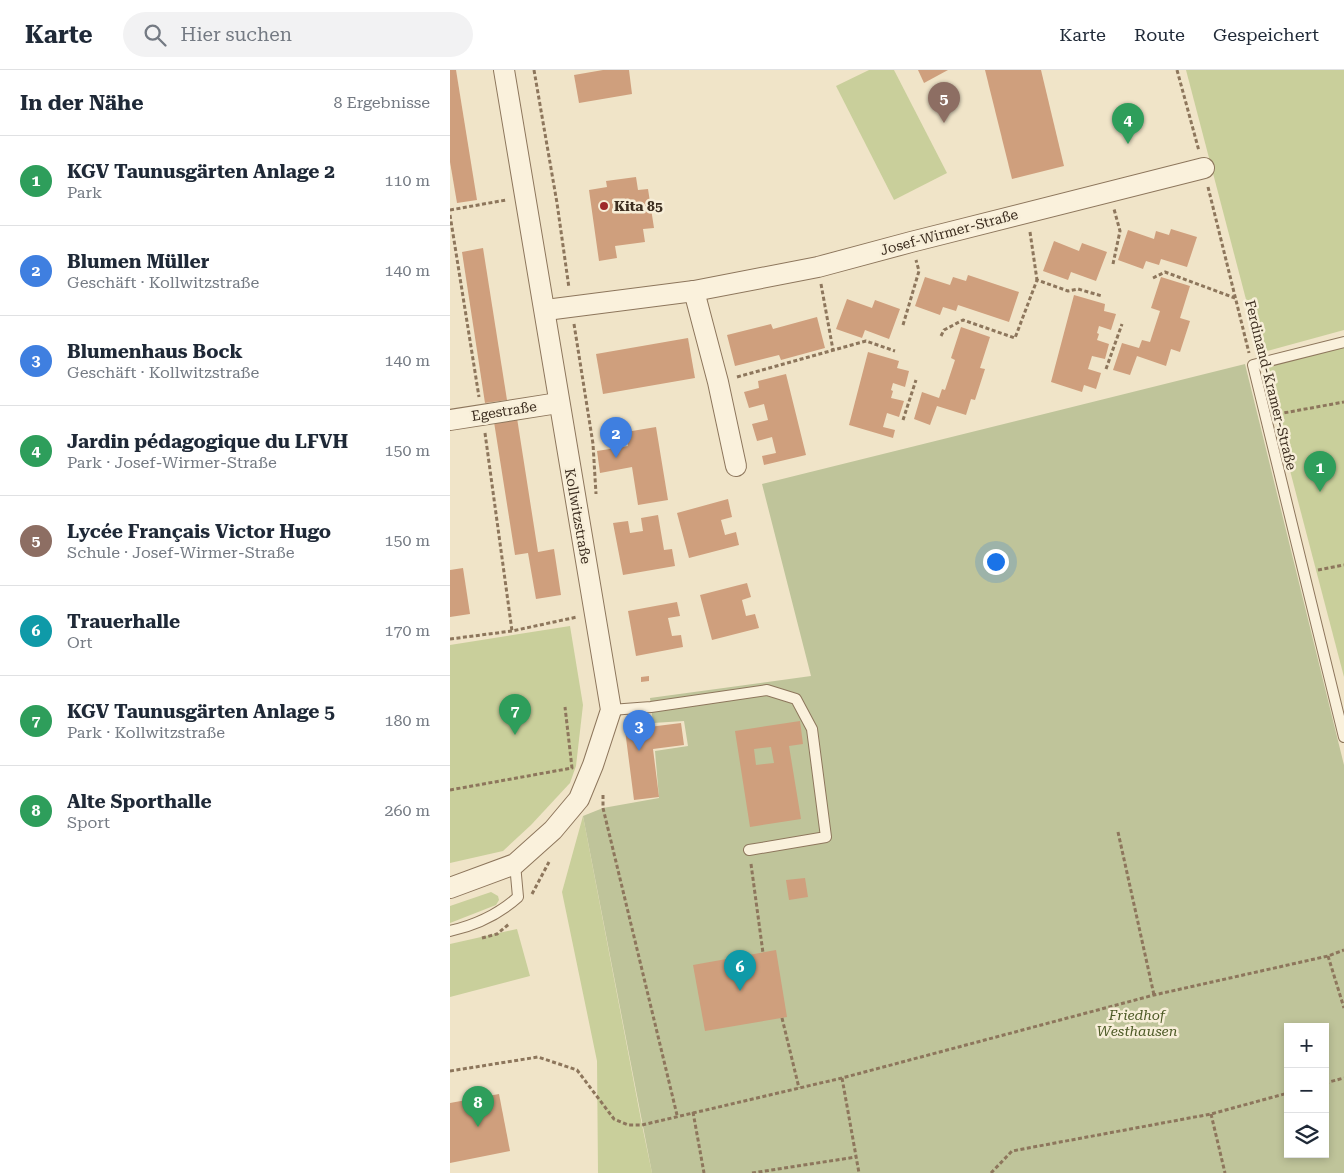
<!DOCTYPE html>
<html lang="de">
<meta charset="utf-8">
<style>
:root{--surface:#fff;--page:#f2f2f3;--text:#1f2937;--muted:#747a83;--line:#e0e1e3;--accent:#111827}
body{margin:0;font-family:"Roboto Serif",serif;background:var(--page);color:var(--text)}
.controls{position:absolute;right:15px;bottom:15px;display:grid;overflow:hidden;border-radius:0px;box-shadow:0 2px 8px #0003}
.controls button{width:45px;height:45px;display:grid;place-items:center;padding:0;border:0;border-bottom:1px solid var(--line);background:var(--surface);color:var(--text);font:25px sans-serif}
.you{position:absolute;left:545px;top:491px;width:18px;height:18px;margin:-12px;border:4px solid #fff;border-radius:50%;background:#1a73e8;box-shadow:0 0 0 8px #1a73e833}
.badge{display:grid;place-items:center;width:32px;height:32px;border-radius:50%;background:var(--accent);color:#fff;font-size:16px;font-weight:700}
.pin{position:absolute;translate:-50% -41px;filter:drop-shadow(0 1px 2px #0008)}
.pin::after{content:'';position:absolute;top:26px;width:18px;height:15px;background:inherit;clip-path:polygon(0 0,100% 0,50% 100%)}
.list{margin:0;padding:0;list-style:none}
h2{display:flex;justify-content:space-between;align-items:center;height:65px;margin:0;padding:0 20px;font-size:21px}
h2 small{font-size:16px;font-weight:400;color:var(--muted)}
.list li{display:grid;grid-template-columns:32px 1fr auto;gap:15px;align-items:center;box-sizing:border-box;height:90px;padding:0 20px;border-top:1px solid var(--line)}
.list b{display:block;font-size:19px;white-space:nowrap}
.list p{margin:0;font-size:16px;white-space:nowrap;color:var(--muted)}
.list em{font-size:16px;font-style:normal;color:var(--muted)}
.icon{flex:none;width:28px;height:28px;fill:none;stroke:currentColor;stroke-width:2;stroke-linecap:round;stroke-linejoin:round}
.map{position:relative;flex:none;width:894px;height:1103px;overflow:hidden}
header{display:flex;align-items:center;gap:30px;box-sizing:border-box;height:70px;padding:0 25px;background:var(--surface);border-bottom:1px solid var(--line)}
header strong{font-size:24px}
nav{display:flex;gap:28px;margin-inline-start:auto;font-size:18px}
.search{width:350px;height:45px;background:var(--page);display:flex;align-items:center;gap:12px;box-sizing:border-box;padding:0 18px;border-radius:28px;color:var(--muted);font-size:19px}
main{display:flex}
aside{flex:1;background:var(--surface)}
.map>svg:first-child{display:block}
</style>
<header>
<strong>Karte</strong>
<div class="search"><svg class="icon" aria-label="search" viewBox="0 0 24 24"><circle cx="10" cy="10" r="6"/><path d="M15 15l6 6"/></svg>Hier suchen</div>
<nav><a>Karte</a><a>Route</a><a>Gespeichert</a></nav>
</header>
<main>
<aside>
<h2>In der Nähe<small>8 Ergebnisse</small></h2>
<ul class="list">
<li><span class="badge" style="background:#2e9e5b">1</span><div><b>KGV Taunusgärten Anlage 2</b><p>Park</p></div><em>110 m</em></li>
<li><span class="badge" style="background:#3f7fe0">2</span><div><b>Blumen Müller</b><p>Geschäft · Kollwitzstraße</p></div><em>140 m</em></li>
<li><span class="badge" style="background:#3f7fe0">3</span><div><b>Blumenhaus Bock</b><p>Geschäft · Kollwitzstraße</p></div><em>140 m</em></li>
<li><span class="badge" style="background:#2e9e5b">4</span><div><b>Jardin pédagogique du LFVH</b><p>Park · Josef-Wirmer-Straße</p></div><em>150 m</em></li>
<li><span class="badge" style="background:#8d6e63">5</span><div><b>Lycée Français Victor Hugo</b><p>Schule · Josef-Wirmer-Straße</p></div><em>150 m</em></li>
<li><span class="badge" style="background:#0f9aa8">6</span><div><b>Trauerhalle</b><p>Ort</p></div><em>170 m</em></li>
<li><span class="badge" style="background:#2e9e5b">7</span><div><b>KGV Taunusgärten Anlage 5</b><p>Park · Kollwitzstraße</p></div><em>180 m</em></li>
<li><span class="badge" style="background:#2e9e5b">8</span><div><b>Alte Sporthalle</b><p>Sport</p></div><em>260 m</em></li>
</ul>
</aside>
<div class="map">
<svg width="894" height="1103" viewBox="0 0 894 1103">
<rect width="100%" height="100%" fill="#f0e4c8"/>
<g fill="#c9cf9b">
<path d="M419 0H444L497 103 444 130 386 16Z"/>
<path d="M736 0H894V260L810 283Z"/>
<path d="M894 276V607L815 305 821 294Z"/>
<path d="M120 556 133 635 126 696 120 713 81 755 53 781 0 793V575Z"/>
<path d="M133 746 192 1055 202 1103H148L147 991 112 822Z"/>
<path d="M41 822 48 826 49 830 46 835 0 853V836Z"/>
<path d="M67 859 80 906 0 927V874Z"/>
</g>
<path fill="#bfc49a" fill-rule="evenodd" d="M795 294 894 695V1103H202L133 746 153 738 209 728 205 681 238 676 234 651 203 653 200 628 361 606 312 414ZM838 957H875V1084H838Z"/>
<g fill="#cf9f7d" fill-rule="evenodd">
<path d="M0 0H6L27 130 7 133 0 92Z"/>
<path d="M153 0H179L182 24 129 33 124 5Z"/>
<path d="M468 0H498L474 13Z"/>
<path d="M535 0H591L614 96 562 109Z"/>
<path d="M186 107 188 120 198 119 204 158 193 159 195 172 165 176 167 188 149 191 139 120 157 117 156 111Z"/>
<path d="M721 159 747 167 737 197 711 189 709 195 696 191 693 199 668 190 678 160 704 169 706 161 719 165Z"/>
<path d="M604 171 629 181 632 173 657 182 646 211 621 202 618 210 593 201Z"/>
<path d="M33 178 57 330 35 333 12 182Z"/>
<path d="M518 205 569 222 559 252 508 235 506 241 493 237 490 245 465 236 475 207 500 215 503 207 516 211Z"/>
<path d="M711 207 740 216 730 248 740 251 730 282 721 279 716 296 687 286 680 305 663 300 672 273 689 278 692 270 700 272 710 241 701 238Z"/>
<path d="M624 225 655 234 654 241 666 244 661 260 649 256 647 263 649 264 647 270 659 274 655 289 642 286 638 299 651 303 646 319 634 315 632 322 601 312Z"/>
<path d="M397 229 422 238 425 230 450 239 439 269 415 260 412 268 386 259Z"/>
<path d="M367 247 375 278 331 290 329 285 285 296 277 265 321 254 323 259Z"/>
<path d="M511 257 540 267 530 298 535 299 525 330 521 329 516 345 487 336 480 355 464 349 472 322 489 328 492 319 495 320 505 290 501 288Z"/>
<path d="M238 268 245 308 153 324 146 284Z"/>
<path d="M418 282 449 291 447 298 459 301 455 317 443 313 441 320 443 321 441 328 454 331 449 347 437 343 433 357 445 360 443 368 399 355Z"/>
<path d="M336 304 356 385 314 395 312 386 326 383 322 367 307 371 302 354 318 350 314 334 299 338 294 322 309 318 308 311Z"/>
<path d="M67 348 88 482 104 479 111 525 86 529 78 483 65 485 44 352Z"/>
<path d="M206 357 218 430 188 435 182 397 150 403 147 381 178 376 176 362Z"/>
<path d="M278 429 282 447 271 450 275 465 286 462 289 475 239 488 227 443Z"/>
<path d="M208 445 214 480 222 479 225 496 173 505 163 453 178 451 180 463 193 461 191 448Z"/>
<path d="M13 498 20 544 0 547V500Z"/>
<path d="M297 513 301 527 292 530 296 546 305 544 309 558 262 570 250 525Z"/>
<path d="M227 532 230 546 218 548 222 566 231 565 233 577 186 586 178 541Z"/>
<path d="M199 606V611L191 612V607Z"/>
<path d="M350 651 353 674 339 676 351 749 300 757 285 661ZM321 677 324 693 306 695 304 679Z"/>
<path d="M231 653 234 675 203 679 209 727 184 730 175 660Z"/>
<path d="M355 808 358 827 339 830 336 810Z"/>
<path d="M326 880 337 947 255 961 243 895Z"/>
<path d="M49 1024 60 1081 0 1093V1033Z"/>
</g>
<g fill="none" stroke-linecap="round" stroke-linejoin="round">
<g stroke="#8d765c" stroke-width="12">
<g id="lane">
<path d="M894 272 803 295 894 667"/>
<path d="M161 640 201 637 317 620 346 629 362 659 376 767 299 780"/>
<path d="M0 861C26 855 48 845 68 827L65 794"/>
</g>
</g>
<g stroke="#8d765c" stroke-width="22">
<g id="street">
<path d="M244 221 268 312 286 396"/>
<path d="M96 240 244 221 368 197 461 172 754 98"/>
<path d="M0 350 108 333"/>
<path d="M0 818 65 794 103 760 129 729 143 695 161 640 54 0"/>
</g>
</g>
<g stroke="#8d765c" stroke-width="3" stroke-dasharray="4 2.5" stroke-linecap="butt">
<path d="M84 0 107 133 119 218"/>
<path d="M727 0 749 81"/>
<path d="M758 117 799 283"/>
<path d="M0 140 56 130"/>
<path d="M0 145 29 327"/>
<path d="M580 162 587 210"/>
<path d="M663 194 670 161 664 139"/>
<path d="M703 208 715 202 785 228"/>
<path d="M371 214 383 280"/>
<path d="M124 254 143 374 146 424"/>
<path d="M453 255 469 201 466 190"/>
<path d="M491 266 494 260 513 250 565 268 587 210 618 221 628 219 652 226"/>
<path d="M656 299 672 254"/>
<path d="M287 307 416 271 445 281"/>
<path d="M828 344 894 332"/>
<path d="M453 350 466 310"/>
<path d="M35 363 62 561"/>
<path d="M868 500 894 495"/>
<path d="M0 569 62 561 127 547"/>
<path d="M0 720 122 698 115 637"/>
<path d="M153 725V738L227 1045"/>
<path d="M668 762 704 925"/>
<path d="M301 794 313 883"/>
<path d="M82 824 99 792"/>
<path d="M32 868 47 864 59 854"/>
<path d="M878 886 894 938"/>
<path d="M332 948 349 1018"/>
<path d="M0 1001 88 987 127 1000 164 1049 178 1055H192L392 1008 704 925 878 886 894 880"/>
<path d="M392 1008 409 1103"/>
<path d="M875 1013 894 1008"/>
<path d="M243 1042 254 1103"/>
<path d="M761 1044 775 1103"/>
<path d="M302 1103 406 1087"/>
<path d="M541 1103 562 1081 761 1044 838 1023"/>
</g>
<use href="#lane" stroke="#faf1dc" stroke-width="10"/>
<use href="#street" stroke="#faf1dc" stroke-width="20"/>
</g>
<circle fill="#9e2a2b" stroke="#f7eed8" stroke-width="2" cx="154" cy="136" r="5"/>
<g text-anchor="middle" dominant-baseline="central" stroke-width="5" stroke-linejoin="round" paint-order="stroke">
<g font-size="14" font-weight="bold" fill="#3d2e20" stroke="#f7eed8" text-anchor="start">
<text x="164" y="136">Kita 85</text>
</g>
<g font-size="14" fill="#3d2e20" stroke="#f7eed8">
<text transform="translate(499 162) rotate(-15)">Josef-Wirmer-Straße</text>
<text transform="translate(821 315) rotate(76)">Ferdinand-Kramer-Straße</text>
<text transform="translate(54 341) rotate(-9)">Egestraße</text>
<text transform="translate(128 446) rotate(80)">Kollwitzstraße</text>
</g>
<g font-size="14" font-style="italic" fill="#4d5a26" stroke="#f7eed8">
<text x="687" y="945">Friedhof<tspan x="687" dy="16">Westhausen</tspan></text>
</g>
</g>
</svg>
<div class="controls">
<button>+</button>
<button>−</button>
<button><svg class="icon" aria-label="layers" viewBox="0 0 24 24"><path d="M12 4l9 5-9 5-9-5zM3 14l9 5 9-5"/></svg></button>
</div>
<div class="you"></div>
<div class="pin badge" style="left:870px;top:422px;background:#2e9e5b">1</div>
<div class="pin badge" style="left:166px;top:388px;background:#3f7fe0">2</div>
<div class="pin badge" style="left:189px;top:681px;background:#3f7fe0">3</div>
<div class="pin badge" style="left:678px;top:74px;background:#2e9e5b">4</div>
<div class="pin badge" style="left:494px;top:53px;background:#8d6e63">5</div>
<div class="pin badge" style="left:290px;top:921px;background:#0f9aa8">6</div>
<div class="pin badge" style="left:65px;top:665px;background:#2e9e5b">7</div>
<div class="pin badge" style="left:28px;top:1057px;background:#2e9e5b">8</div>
</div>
</main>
